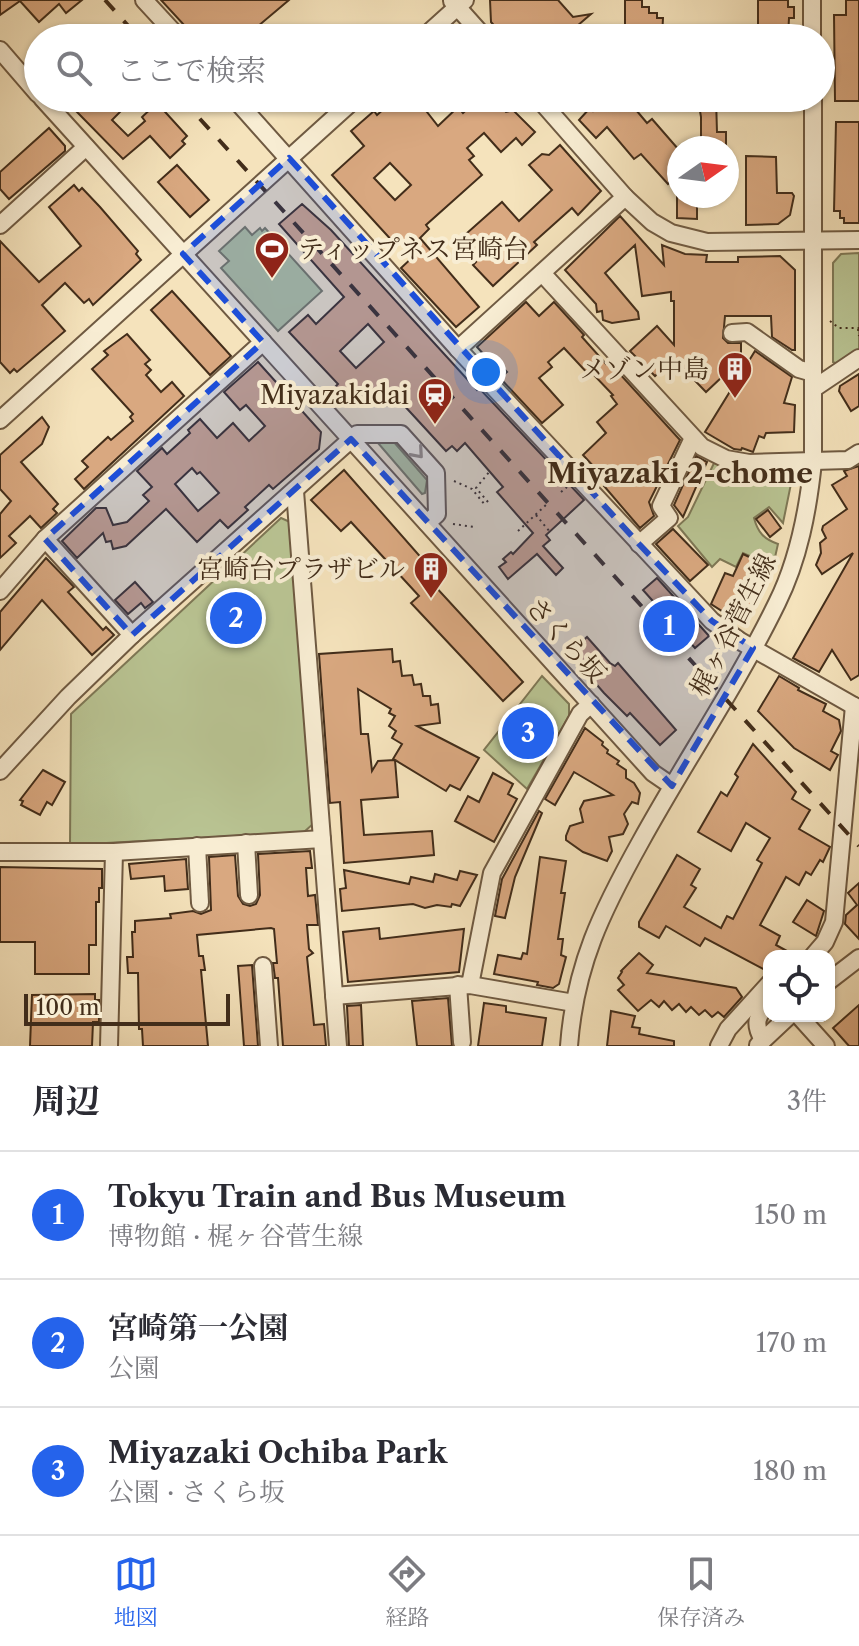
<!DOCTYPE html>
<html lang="ja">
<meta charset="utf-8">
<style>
:root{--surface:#fff;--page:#f2f2f3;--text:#2b2b33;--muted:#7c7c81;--line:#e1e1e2;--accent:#2563eb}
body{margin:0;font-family:"Libre Caslon Text","Noto Serif JP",serif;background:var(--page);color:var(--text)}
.controls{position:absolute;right:24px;bottom:24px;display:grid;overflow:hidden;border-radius:16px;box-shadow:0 2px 6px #0004}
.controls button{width:72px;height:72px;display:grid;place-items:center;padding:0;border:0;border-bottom:2px solid var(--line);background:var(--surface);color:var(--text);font:40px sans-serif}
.compass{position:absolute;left:667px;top:136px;width:72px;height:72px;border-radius:50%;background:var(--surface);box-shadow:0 2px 6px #0004;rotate:76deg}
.scale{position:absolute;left:24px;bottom:20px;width:206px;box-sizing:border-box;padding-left:8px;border:4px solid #422d1a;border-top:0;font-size:22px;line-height:28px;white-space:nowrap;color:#422d1a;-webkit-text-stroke:6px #f8edd3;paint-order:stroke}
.you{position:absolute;left:486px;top:372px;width:28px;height:28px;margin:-20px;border:6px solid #fff;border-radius:50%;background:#1a73e8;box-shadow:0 0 0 12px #1a73e833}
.badge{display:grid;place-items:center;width:52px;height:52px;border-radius:50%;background:var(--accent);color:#fff;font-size:26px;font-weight:700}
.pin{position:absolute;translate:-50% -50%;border:4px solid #fff;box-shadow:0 2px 8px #0006}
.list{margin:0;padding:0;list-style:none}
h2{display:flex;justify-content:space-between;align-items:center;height:104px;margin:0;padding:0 32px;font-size:34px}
h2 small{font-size:26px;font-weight:400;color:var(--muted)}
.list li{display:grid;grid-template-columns:52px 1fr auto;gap:24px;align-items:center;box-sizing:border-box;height:128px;padding:0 32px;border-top:2px solid var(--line)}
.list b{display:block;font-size:30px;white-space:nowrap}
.list p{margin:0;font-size:26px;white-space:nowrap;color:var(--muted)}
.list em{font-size:26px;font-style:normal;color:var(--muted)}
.icon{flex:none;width:44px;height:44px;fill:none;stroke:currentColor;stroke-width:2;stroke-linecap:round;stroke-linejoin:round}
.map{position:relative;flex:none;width:859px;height:1046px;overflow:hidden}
.search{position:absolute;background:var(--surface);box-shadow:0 2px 6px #0004;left:24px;right:24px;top:24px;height:88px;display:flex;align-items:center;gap:20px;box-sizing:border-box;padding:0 28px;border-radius:44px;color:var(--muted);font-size:30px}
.sheet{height:488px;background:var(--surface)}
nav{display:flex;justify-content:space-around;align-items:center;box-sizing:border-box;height:112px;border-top:2px solid var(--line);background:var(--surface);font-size:22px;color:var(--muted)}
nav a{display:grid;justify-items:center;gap:4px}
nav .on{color:var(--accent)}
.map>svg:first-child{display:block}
</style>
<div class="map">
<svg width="859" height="1046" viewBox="0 0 859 1046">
<rect width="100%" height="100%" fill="#f5e3bc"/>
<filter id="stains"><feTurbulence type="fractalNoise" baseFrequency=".0025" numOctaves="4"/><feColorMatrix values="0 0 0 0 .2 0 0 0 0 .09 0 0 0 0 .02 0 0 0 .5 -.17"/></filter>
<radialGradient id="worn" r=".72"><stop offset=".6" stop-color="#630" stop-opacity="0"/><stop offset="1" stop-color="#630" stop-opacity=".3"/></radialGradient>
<g fill="#b9c493" stroke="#7e7856" stroke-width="2">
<path d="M245 227 252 235 260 228 262 231 265 228 322 291 278 331 221 268 229 261 219 251Z"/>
<path d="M859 253V353L840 365 833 362V263L841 254Z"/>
<path d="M380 441H393L427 480 425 493 422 494 378 443Z"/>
<path d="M715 461 787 466 793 474 783 523 769 507 754 518C758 533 764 539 778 544L773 566 743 553 736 567 720 559 712 567 678 526 688 517Z"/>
<path d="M281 518 290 522 314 823 304 832 70 845 71 714Z"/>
<path d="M542 676 569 704V716L527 789 484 750Z"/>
</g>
<g fill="#d9a880" stroke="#422d1a" stroke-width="2" fill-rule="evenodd">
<path d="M0 0H82L66 13 59 4 39 22 20 1 0 15Z"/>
<path d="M161 0H289L244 38H196Z"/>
<path d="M490 0H558L573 17 591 14 577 26 588 38H505L491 22Z"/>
<path d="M625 0H642V7H649V13H657V18H663L662 37H625Z"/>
<path d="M758 0H788V7H794V18H789L788 38H758Z"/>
<path d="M846 0H859V101H835L834 15H846Z"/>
<path d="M92 98 98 104 105 98H128L117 108 120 112 112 120 128 136 145 121 142 117 157 103 187 136 182 141 185 144 170 158 150 136 123 159 77 112Z"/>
<path d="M396 98H416L438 126 458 107 463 113 479 98H492L506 112 513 110 535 132 522 145 516 138 501 152 484 133 467 148 474 156 469 160 482 175 426 225 429 229 420 238 479 307 456 327 401 268 415 255 400 239 395 244 332 175 364 146 351 131 374 111 377 115ZM390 163 411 185 395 200 374 178Z"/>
<path d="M606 98H638L631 104 647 123 652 119 679 150 672 157 679 165V174L668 184 641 154 634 159 607 127 596 138 579 120 590 108 593 111Z"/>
<path d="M693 98H716L717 132H726V148H701V117L700 111H693Z"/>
<path d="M836 122H859V223H844V218H840V211H834Z"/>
<path d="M49 128 65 146V151L9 199 0 189V172Z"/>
<path d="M560 145 601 191 578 215 572 208 534 242 537 245 493 286 473 265 476 262 458 241 502 202 519 221 552 190 529 165 542 154 549 155Z"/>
<path d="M746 156 776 157 777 193H792L794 196 790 215 778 224 746 225Z"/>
<path d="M177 165 209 200 190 217 158 182Z"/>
<path d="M74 185 79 191 82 188 100 207 138 251 136 254 141 260 93 305 89 299 84 303 65 283 42 305 65 331 17 372 14 369 10 373 0 362V241L39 282 81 246 49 207Z"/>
<path d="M677 196H697V219L677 218Z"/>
<path d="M302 204 331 230 477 390 479 388 584 500 546 535 550 540 543 546 563 568 556 575 537 554 508 579 499 567 506 562 503 559 511 552 513 554 533 533 497 492 503 487 465 443 457 451 452 446 446 451 400 401 394 406H348L333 389 338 384 289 332 308 315 316 324 344 297 279 224ZM368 324 384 342 356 368 340 351Z"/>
<path d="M620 216 664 265 662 245 685 254 707 255 706 262H738V257L780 256 795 270V350H792L772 337 771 316H725L723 338 728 343H741V359L706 392 674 359 655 376 630 351 657 326 674 345V301H671V292L642 296 635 245 605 273 638 312 639 319 612 323 603 320 602 311 597 312 596 304 565 270Z"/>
<path d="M172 291 231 356 210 375 151 310Z"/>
<path d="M526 302 539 316 554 302 584 335 582 337 606 364 609 362 680 440 649 502 654 516 640 528 604 486 608 482 583 455 606 433 597 422 617 404 611 396 613 395 593 374 590 376 564 348 548 362 552 367 539 378 563 405 542 423 500 378 507 372 490 355 487 358 477 347Z"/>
<path d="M127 334 150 360 145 364 151 370 146 375 161 392 172 382 184 396 84 489 75 479 88 467 82 461 108 437 111 440 133 421 130 417 133 414 92 369 108 355 104 351Z"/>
<path d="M755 351 792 377 784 403 795 405 794 432 766 433 764 438 759 436 753 452 742 448 741 450 734 449 705 432Z"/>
<path d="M258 362 321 432 319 449 273 489 269 485 245 507 248 510 228 528 220 520 197 542 166 509 126 546 113 549 111 541 106 542 103 533 77 558 62 541 96 508H106L113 525 127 522 149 501 143 495 152 487 137 471 162 448 167 454 190 433 188 430 200 419 217 438 233 423 249 441 265 426 246 405 240 410 224 392ZM192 468 197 474 200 472 219 493 198 511 175 484Z"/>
<path d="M859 374V406L851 411 839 391 840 386Z"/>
<path d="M42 417 49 427 42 444 21 462 58 504 53 509 57 513 41 528 30 516 9 536 16 543 0 558V514L11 501 0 489V455Z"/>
<path d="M696 456 707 462 683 517 674 505Z"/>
<path d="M859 466V675L851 680 832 650 819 672 793 658 853 553 822 574 816 565 821 553 820 543 826 538 822 530 823 526 847 509 832 485 847 476 844 471Z"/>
<path d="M344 470 439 578 433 584 523 682 503 701 411 603 419 596 351 522 341 531 311 500Z"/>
<path d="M768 510 781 528 770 537 756 519Z"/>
<path d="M673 529 708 565 690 581 656 544Z"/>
<path d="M743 554 770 567 744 625 711 604 725 573 733 576Z"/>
<path d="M46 558 74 587 68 592 103 630 106 627 114 635 92 655 42 600 0 650V612Z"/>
<path d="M657 578 709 636 695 648 643 590Z"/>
<path d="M135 582 153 602 145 608 141 603 128 614 115 600Z"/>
<path d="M587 637 610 663 615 666 618 663 676 730 660 745 630 713 627 716 604 693 569 653Z"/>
<path d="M392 649 393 662 400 661 402 676 412 675 414 685 421 684 423 696H430L431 705 438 704 440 723 417 726 479 758 460 790 450 785 446 791 395 760 398 797 361 800 364 835 432 831 434 855 344 863 340 802 330 803 319 654ZM358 689 391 709 389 713 395 716 389 726 396 731 392 738 402 744 393 759 395 760 378 761 372 771 368 734H361Z"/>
<path d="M779 676 799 688 798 690 826 704 823 711 839 720 841 731 831 751 838 755 830 770 794 748 758 711Z"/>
<path d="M585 728 603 742 602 745 608 750 607 753 619 761 617 764 626 770V778L634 783 640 793 638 804 632 802 624 814 628 824 623 834 609 837 612 851 607 861 583 852 566 840V836L570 826 583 822 580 809 584 801 613 795 574 772 555 805 545 799Z"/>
<path d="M753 744 796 792 792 799 810 810 799 829 830 847 823 862 820 860 811 875 806 872 799 885 786 877 760 925 780 936 776 945 796 956H769V972L705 938 700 946 666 926 659 938 639 927V922L677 855 700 869 691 885 696 888 684 907 721 928 727 916 733 919 762 863 757 860 770 838 746 823 731 851 698 832 721 792 727 796 738 777 735 774Z"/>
<path d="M43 770 65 782 52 805 47 802 40 815 21 805 23 801 20 800Z"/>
<path d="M493 773 513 784 508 794 517 799 494 842 455 821 468 796 479 802Z"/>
<path d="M539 811 542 813 515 877 505 918 495 916 502 879Z"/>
<path d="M310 851 312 868H306L308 896 315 895 318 925H307L309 949 313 953 307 957 314 1025 324 1024 326 1046H283L278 978H275L273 963H277L274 929 271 928 197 935 199 956H203L205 970H201L208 1046H143L142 1029H139L138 973H128L127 957H133L132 932H135V921L171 918 170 914 193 911 201 914 211 910 209 857 235 855 238 896 243 904 250 906 256 904 260 895 258 854Z"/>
<path d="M540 857 566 861 561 893H565L558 939H563L561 955 566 957 559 984 553 988 537 985 538 982 494 974 498 955 521 959 523 953 527 954Z"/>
<path d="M186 859 188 889 165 891 164 876 131 879 129 864Z"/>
<path d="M0 867 102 869V888H99V902H96V945H89V974H35V942H0Z"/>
<path d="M344 870 409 884 411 877 433 882 435 874 457 880 460 871 477 875 460 906 452 904 451 907 437 905 425 908 413 904 342 911 340 889 346 888Z"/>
<path d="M859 883V939L845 924 846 915 857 905 848 893Z"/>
<path d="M807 900 824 911 816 936 793 922Z"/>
<path d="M379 928 380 939 464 929 459 972 348 982 343 932Z"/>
<path d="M639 953 653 965 647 973 736 988 742 997 724 1017 718 1012 712 1017 705 1010 699 1015 691 1007 686 1012 679 1004 672 1010 664 1001 659 1007 651 1000 638 1011 618 990 624 985 618 978 622 972 621 971Z"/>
<path d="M252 965 258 1046H244L238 966Z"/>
<path d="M95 994V1000H99V1022H93L92 1046H30L32 995Z"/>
<path d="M448 998 452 1046H417L412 1001Z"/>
<path d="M484 1003 506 1006V1012L546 1018 542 1046H478Z"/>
<path d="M361 1005 363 1046H349L347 1006Z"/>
<path d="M859 1005V1046H849L833 1028Z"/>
<path d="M611 1011 635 1016 632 1027 640 1028 639 1034 674 1041V1046H607Z"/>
</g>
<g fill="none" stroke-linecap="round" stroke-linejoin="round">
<g stroke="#6f5a42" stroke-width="20">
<g id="minor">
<path d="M144 0 179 38"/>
<path d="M812 0V38"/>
<path d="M452 1 485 38"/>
<path d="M423 38 465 0"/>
<path d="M0 50 38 94"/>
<path d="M42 98 653 773 672 786"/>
<path d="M234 98 458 349 712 621 740 641 854 706"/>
<path d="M538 98 625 197 652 222 671 233 707 242 859 240"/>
<path d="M0 225 86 147"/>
<path d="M542 273 702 447 726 459 749 463 848 460 859 453"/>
<path d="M732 333 747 332 799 369 813 373"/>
<path d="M458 349 625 197"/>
<path d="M813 389 859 358"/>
<path d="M0 420 356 98"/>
<path d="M295 491 338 1046"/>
<path d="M45 539 132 635"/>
<path d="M639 544 669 518 661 506 693 438"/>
<path d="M0 591 45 539 263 342"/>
<path d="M0 771 68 697 132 635 357 434H401L436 473 437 514 427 523"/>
<path d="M246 843 249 895"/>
<path d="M197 846 200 903"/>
<path d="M0 852H114L322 839"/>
<path d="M813 956 825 942 834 922 854 706"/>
<path d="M263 966 269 1046"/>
<path d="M829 981 859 958"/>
<path d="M458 985 462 1042"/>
<path d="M470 985 492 873 580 714 591 704"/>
<path d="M334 996 470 985 574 1003"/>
<path d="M799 1016 826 1046"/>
<path d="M763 1040C753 1023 757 1016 769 1002"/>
<path d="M758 1045 789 1016"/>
<path d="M109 1046 114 852"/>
<path d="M569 1046C575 965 602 911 641 841 685 761 737 685 777 603 799 559 808 510 813 462V98"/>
<path d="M719 1046 728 1029 769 984"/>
</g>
</g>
<g stroke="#422d1a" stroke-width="2" stroke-dasharray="2 4" stroke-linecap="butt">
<path d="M830 321 839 328H859"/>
<path d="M858 329 859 336"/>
<path d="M454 481 472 489 485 505"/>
<path d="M561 492 567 487"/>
<path d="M488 502 476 488 490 471"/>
<path d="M536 515 550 532"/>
<path d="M453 524 474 527"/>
<path d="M518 531 547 504"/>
</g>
<use href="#minor" stroke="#f8edd3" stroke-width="16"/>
<g stroke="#422d1a" stroke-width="4" stroke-dasharray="14 14" stroke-linecap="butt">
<path d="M105 0 139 38"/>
<path d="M181 98 859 846"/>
</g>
</g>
<defs><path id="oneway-chevron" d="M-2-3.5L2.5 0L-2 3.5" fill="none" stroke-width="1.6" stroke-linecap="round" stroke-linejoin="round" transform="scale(2)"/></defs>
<use stroke="#9d8d76" href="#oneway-chevron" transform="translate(418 453) rotate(49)"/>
<path fill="#1d4ed8" fill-opacity="0.2" stroke="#1d4ed8" stroke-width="6" stroke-dasharray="16 10" stroke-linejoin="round" d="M289 158 639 544 712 621 753 648 672 786 351 439 132 635 45 539 263 342 183 254Z"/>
<defs>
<g id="stadium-pin" transform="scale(1.8)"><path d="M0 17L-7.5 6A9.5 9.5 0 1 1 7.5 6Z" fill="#8f2418" stroke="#f8edd3"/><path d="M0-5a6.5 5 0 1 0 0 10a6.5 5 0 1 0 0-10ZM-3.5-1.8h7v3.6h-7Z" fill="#fff"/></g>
<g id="building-pin" transform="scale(1.8)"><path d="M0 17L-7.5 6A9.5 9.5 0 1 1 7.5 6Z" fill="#8f2418" stroke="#f8edd3"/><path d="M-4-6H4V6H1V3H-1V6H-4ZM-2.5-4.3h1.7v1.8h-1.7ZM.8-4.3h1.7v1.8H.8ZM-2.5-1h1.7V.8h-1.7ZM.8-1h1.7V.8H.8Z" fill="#fff"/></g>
<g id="station-pin" transform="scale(1.8)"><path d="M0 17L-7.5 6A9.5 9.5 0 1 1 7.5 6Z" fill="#8f2418" stroke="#f8edd3"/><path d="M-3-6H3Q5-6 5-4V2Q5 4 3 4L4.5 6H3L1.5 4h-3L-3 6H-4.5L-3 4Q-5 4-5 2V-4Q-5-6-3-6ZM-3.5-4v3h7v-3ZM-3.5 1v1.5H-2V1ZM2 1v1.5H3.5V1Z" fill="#fff"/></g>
</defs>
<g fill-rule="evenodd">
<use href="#stadium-pin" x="272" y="249"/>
<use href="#building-pin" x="735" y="369"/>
<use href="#station-pin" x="435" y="395"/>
<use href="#building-pin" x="431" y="569"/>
</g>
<g text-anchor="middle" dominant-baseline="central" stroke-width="8" stroke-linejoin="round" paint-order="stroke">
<g font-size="26" fill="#422d1a" stroke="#f8edd3" text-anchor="end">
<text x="298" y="249" text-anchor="start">ティップネス宮崎台</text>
<text x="709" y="369">メゾン中島</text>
<text x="409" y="395">Miyazakidai</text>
<text x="405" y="569">宮崎台プラザビル</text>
</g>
<g font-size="26" fill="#422d1a" stroke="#f8edd3">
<text transform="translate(733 625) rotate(-63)">梶ヶ谷菅生線</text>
<text transform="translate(566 640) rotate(48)">さくら坂</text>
</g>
<g font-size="28" font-weight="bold" fill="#422d1a" stroke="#f8edd3">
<text x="680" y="473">Miyazaki 2-chome</text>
</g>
</g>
<rect width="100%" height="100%" filter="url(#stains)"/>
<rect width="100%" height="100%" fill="url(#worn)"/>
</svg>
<div class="controls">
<button><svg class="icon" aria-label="locate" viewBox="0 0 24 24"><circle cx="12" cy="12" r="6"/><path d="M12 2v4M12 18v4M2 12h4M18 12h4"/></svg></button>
</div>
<svg class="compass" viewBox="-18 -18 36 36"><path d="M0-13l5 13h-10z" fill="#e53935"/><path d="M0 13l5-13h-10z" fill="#7c7c81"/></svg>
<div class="scale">100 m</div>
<div class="you"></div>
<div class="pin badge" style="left:669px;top:626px">1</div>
<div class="pin badge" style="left:236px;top:618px">2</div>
<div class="pin badge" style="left:528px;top:733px">3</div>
<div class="search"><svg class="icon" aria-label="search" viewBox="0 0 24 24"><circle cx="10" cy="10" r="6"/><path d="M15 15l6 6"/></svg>ここで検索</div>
</div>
<section class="sheet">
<h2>周辺<small>3件</small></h2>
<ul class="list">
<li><span class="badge">1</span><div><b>Tokyu Train and Bus Museum</b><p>博物館 · 梶ヶ谷菅生線</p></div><em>150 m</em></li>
<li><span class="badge">2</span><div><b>宮崎第一公園</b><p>公園</p></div><em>170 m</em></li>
<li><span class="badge">3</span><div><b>Miyazaki Ochiba Park</b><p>公園 · さくら坂</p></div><em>180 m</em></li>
</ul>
</section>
<nav>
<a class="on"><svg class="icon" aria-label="map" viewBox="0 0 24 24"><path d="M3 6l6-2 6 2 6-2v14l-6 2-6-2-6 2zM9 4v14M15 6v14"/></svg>地図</a>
<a><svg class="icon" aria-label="directions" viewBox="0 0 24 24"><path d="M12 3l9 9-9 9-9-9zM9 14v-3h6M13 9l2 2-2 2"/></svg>経路</a>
<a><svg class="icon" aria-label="saved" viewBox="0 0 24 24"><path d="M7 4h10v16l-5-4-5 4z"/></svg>保存済み</a>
</nav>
